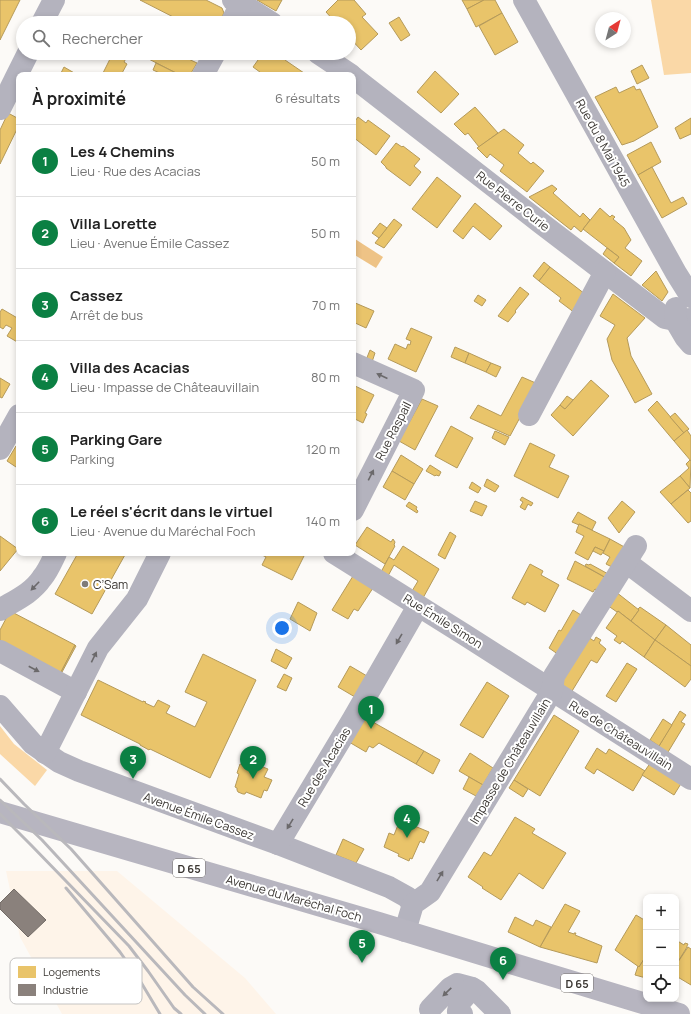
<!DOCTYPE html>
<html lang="fr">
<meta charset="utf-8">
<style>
:root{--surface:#fff;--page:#f2f2f2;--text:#222;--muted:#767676;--line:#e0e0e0;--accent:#0b8043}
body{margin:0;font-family:Manrope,sans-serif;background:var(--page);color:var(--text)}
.controls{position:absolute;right:12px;bottom:12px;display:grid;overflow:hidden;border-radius:8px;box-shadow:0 2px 6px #0003}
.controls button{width:36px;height:36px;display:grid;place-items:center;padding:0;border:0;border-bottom:1px solid var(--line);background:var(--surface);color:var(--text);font:20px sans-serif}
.compass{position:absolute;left:595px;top:12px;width:36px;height:36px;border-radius:50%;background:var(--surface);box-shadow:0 2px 6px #0003;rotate:36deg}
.you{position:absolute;left:282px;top:628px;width:14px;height:14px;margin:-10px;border:3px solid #fff;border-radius:50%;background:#1a73e8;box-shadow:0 0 0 6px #1a73e833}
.badge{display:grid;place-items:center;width:26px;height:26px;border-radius:50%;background:var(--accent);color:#fff;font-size:13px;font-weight:700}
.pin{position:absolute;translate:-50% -33px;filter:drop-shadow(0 1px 2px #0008)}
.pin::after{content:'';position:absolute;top:21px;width:14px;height:12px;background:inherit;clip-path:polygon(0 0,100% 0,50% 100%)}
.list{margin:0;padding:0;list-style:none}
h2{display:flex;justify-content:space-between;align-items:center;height:52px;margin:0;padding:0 16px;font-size:17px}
h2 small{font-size:13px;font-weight:400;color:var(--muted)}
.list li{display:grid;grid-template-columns:26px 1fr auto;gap:12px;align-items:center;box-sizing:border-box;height:72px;padding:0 16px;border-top:1px solid var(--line)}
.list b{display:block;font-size:15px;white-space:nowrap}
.list p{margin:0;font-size:13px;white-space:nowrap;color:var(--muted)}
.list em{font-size:13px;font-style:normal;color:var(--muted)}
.icon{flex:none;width:22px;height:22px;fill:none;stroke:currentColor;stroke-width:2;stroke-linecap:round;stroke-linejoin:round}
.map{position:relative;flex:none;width:691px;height:1014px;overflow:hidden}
.search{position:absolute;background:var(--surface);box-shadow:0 2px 6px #0003;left:16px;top:16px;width:340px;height:44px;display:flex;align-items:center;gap:10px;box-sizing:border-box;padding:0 14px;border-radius:22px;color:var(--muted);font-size:15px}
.panel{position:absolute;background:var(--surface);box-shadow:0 2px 6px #0003;left:16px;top:72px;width:340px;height:484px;border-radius:8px}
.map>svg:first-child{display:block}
</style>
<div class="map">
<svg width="691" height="1014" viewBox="0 0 691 1014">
<rect width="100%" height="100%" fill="#fcfaf7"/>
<path fill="#fef4e9" d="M6 871H117L245 978 276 1014H62L20 937Z"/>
<g fill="#fad8a7">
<path d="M651 0H691V73L664 75Z"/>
<path d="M0 726 14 744 47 770 35 786 0 754Z"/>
</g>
<path fill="#eec386" d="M355 239 383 257 376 268 353 254V242Z"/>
<g fill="#e9c46a" stroke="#b59a5a">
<path d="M0 0H20L0 40Z"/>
<path d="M140 0H206L222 8 224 13 219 23H185Z"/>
<path d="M257 0H282L276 11Z"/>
<path d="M338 0H354L366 14 362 17 378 34 361 50 349 37V23H336L326 12Z"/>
<path d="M462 0H484L467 9Z"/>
<path d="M484 0H495L502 13 476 27 467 9Z"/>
<path d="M502 13 518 42 495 55 479 26Z"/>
<path d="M399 17 410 35 401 41 389 23Z"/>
<path d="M113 53H129L124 62 127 64 121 75H102Z"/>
<path d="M137 53H173L179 56 180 55 197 63 190 75H180Z"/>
<path d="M263 53H280L287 58 285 60 304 73 303 75H264L253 67Z"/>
<path d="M156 63 180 75H161L162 74 153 70Z"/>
<path d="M642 65 649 78 637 84 631 71Z"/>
<path d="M64 67 76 74 75 75H60Z"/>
<path d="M435 71 459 94 441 113 417 92Z"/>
<path d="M634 86 636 90 640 89 658 127 634 141 622 145 595 97 616 87 619 93Z"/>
<path d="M475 107 498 133 479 147 468 133 465 135 454 124Z"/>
<path d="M8 113 19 119V125L0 164V130Z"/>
<path d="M358 117 366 123 368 120 390 136 376 155 353 137V124Z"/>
<path d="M691 118V134L680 139 675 128Z"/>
<path d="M504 129 524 145 518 153 531 164 533 162 544 171 527 192 500 171 504 165 490 154 487 158 477 148Z"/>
<path d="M651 142 661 162 638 175 627 155Z"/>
<path d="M396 143 402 147 403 146 420 159 414 166 421 172 410 186 386 168V167L381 162Z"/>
<path d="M652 167 671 203 683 197 687 204 662 218 638 175Z"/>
<path d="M437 177 461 196 437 228 412 209Z"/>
<path d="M552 185 557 189 553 193 580 217 583 213 590 220 581 232 574 226 571 230 529 197Z"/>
<path d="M475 203 502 226 490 240 473 226 463 239 453 231Z"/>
<path d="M600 208 610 217 612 215 615 217 613 219 624 228 631 240 625 248 642 261 631 276 614 263 619 257 583 229Z"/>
<path d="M394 219 402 225 384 248 375 243Z"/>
<path d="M380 223 387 228 379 238 372 233Z"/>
<path d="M607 248 619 257 614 263 603 254Z"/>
<path d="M544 262 550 267 539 281 533 276Z"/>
<path d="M550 267 585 294 575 313 559 301 561 298 539 281Z"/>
<path d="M656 271 668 292 662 301 642 285Z"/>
<path d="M520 287 529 294 515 311 516 312 508 322 498 316Z"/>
<path d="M613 294 645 318 627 338 631 356 652 394 635 403 612 360 607 339 615 325 600 316Z"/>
<path d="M478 295 486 300 482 306 474 301Z"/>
<path d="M353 302 374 311 366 328 353 322Z"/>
<path d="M2 309 19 319V343L7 336 12 328 6 325 3 329 0 327V312Z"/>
<path d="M411 328 432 337 416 372 388 359 395 344 406 349 408 344 410 345 411 341 406 339Z"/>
<path d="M455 347 469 353 465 363 451 357Z"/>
<path d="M370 350 375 353 372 362 366 360Z"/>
<path d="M469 353 491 363 486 372 465 363Z"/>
<path d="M491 363 501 367 496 377 486 372Z"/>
<path d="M522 377 538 384 510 436 470 418 478 405 501 416Z"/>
<path d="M0 378 10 384 2 398 0 397Z"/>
<path d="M591 380 609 396 573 436 551 415 560 405 565 409Z"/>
<path d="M353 385 374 395 365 413 367 414 363 423 353 418Z"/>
<path d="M567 396 573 400 565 409 560 405Z"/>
<path d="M422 399 438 406 415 450 399 441Z"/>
<path d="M657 401 684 433 674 441 648 410Z"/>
<path d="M675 413 689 429 684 433 670 417Z"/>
<path d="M451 426 473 438 457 468 435 456Z"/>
<path d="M687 430 691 436V461L674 441Z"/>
<path d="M495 431 509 437 505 445 492 438Z"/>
<path d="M530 443 555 455 549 467 569 476 558 498 514 476Z"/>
<path d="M16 446 19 448V469L7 461Z"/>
<path d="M401 455 423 469 414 484 392 471Z"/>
<path d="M690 460 691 461 690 488 680 476 689 468 686 464Z"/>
<path d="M430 465 441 472 439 476 436 475 435 476 426 471Z"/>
<path d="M392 471 414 484 405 500 383 487Z"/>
<path d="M680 476 690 488 671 504 660 492Z"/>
<path d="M487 479 499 486 495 492 484 486Z"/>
<path d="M472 482 481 488 478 493 469 488Z"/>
<path d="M688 490 691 493V521L688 523 671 504Z"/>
<path d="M522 497 533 503 531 506 528 504 525 510 520 507 523 502 520 500Z"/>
<path d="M475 501 487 506 482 516 470 511Z"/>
<path d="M622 501 635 512 619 533 608 518Z"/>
<path d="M409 502 417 507 416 509 418 511 417 513 406 506Z"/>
<path d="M578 512 596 522 592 530 579 524V525L572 522Z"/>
<path d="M579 524 610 539 604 551 595 547 588 560 575 553 584 536 576 532Z"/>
<path d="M367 527 391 542 393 539 395 542 394 545 395 546 385 564 355 545Z"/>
<path d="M450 532 456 536 445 559 438 555Z"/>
<path d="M0 536 18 549 0 571Z"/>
<path d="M610 539 628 549 616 569 606 564 610 557 603 553Z"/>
<path d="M403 546 439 569 423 598 412 591 418 581 394 565 388 576 381 572 389 557 394 560Z"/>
<path d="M595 547 604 551 601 555 593 551Z"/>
<path d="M78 553H126L92 614 55 594Z"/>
<path d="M263 553H298L304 556 292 580 262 565 266 557 262 555Z"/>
<path d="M575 561 610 580 601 593 595 589 593 592 567 579Z"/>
<path d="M530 564 543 571 541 575 559 585 545 612 527 602 525 605 512 598Z"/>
<path d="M586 564 589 565 590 564 610 575V580L585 566Z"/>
<path d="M353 576 373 588 358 611 354 609 348 619 332 610Z"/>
<path d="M616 592 639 610 631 621 618 611 617 612 607 605Z"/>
<path d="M298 602 317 613 310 631 290 619Z"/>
<path d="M640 607 666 625 655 640 631 621 639 610 638 609Z"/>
<path d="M573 610 586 618 562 657 549 648 559 630 561 631Z"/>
<path d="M10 611 75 645 60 674 0 642V630Z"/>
<path d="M618 611 655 640 644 657 622 641 620 644 614 640 617 636 606 628Z"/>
<path d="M666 625 691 645V666L655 640Z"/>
<path d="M588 637 594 641 596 637 601 640 599 643 606 649 597 663 591 660 569 696 559 683Z"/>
<path d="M655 640 691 666V679L685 687 644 657Z"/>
<path d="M75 645 76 646 61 674H60Z"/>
<path d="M276 649 292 658 286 669 271 661Z"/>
<path d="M203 654 256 680 210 778 150 749 149 750 140 745V744L81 715 98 680 143 702V701L146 702 145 703 154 707 158 700 170 706 166 713 195 727 207 702 185 692Z"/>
<path d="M627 663 637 669 616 702 606 696Z"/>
<path d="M350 666 367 676 355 697 338 687Z"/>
<path d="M284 674 292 678 286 691 277 687Z"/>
<path d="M487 682 509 696 483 738 460 725Z"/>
<path d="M680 711 686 715 681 722 685 724 665 757 656 751Z"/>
<path d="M554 715 579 731 540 796 514 780Z"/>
<path d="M364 717 424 751 416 764 379 743 373 748 369 746 366 752 349 742Z"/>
<path d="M663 719 672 725 659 746 650 740Z"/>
<path d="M597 748 606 754 609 749 645 771 633 791 597 769 594 774 585 768Z"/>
<path d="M424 751 440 760 433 774 416 764Z"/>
<path d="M470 753 493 768 483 785 459 771Z"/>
<path d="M245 760 268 769 264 777 272 780 267 791 264 790 261 798 246 792 245 794H243L238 792 237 790V788L235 787 239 774 237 773 240 764 243 765Z"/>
<path d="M651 762 682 782 674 795 642 775Z"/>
<path d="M469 777 483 785 476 796 463 789Z"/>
<path d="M514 780 528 789 523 797 509 788Z"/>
<path d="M515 817 535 829 532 833 566 853 543 889 519 873 501 900 482 888 483 887 468 877 484 852 491 856Z"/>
<path d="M400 820 429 832 424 843 420 841 412 859 410 858 409 861 398 856 399 854 384 847 389 833 394 835Z"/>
<path d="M343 839 364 849 356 863 336 855Z"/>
<path d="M565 904 580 911 568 932 574 934V933H576L575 935 602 946 597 963 540 947Z"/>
<path d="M636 915 646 921V956L639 967 615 950Z"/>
<path d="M515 917 533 926 536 920 551 927 540 947 508 932Z"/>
<path d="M676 940 684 945 685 943 688 944 687 946V947L676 965Z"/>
<path d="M688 947 691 949V985L676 976V965Z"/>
<path d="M646 956V978L635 975 638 966 639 967Z"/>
</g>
<path fill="#8a817c" stroke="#726b66" d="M14 889 46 920 28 937 0 909V903Z"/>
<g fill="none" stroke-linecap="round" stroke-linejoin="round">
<g stroke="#b4b3be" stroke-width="22">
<path d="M233 0 242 4 272 23"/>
<path d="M524 0 676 273 691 297"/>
<path d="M42 23 54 0"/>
<path d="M231 23 243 0"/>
<path d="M318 53 351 75"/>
<path d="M203 75 215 53"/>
<path d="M353 77 542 224 665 318 675 320 691 319"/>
<path d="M0 109 28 53"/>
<path d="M676 308 675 320 685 337 691 344"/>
<path d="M353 363 414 390 353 510"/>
<path d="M529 415 605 272"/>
<path d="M0 449 19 415"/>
<path d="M334 553 465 635 691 779"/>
<path d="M626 562 691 611"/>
<path d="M0 610 1 609C16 600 32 593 42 578 48 571 52 561 56 553"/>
<path d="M0 651 76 692"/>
<path d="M0 706 33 744 59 762 79 771 278 844 389 887 407 897 413 904"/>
<path d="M45 753 98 648 137 599 160 553"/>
<path d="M278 844 353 719 418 606"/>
<path d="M405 931 413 904 430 892 552 691 554 676 636 546"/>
<path d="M430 1009 450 988 457 984 472 988 477 991 500 1014"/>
<path d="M462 1014 458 1011 460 1002 472 988"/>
</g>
<path stroke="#b7b5c0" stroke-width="22" d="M0 812 379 923 474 952 679 1014"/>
<g stroke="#b9b8bc" stroke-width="3">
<path d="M0 779 24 804 71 849 193 987 223 1014"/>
<path d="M0 800 42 840 185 995 205 1014"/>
<path d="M0 814 31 845 129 946 148 971 174 1008 181 1014"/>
<path d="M66 888 120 952 139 979 160 1014"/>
</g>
</g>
<defs><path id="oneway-solid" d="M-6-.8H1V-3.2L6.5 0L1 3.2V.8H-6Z"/></defs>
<g fill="#6b696b">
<use href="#oneway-solid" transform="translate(382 376) rotate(-155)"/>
<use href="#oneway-solid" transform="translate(371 475) rotate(-63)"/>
<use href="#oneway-solid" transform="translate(35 586) rotate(134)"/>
<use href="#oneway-solid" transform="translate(399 639) rotate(120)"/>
<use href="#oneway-solid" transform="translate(94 657) rotate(-64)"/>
<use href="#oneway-solid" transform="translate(34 669) rotate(28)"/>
<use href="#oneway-solid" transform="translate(290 824) rotate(121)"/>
<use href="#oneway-solid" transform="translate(440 876) rotate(-59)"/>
<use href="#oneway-solid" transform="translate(447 992) rotate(136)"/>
</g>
<circle fill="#7f7b78" stroke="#fff" stroke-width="1.5" cx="85" cy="584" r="4"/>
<g text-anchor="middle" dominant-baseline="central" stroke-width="4" stroke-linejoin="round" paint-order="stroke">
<g fill="#fff" stroke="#767370" stroke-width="1">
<rect x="173" y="859" width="32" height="18" rx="3"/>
<rect x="561" y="974" width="32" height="18" rx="3"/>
</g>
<g font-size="11" font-weight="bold" fill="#3b3733">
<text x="189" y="868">D 65</text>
<text x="577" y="983">D 65</text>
</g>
<g font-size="12" fill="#3b3733" stroke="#fff">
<text transform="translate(603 143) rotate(61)">Rue du 8 Mai 1945</text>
<text transform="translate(513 201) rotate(38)">Rue Pierre Curie</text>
<text transform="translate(393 431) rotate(-63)">Rue Raspail</text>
<text transform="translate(443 621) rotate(32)">Rue Émile Simon</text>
<text transform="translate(621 735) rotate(32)">Rue de Châteauvillain</text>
<text transform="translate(510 761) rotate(-59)">Impasse de Châteauvillain</text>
<text transform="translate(324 767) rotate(-59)">Rue des Acacias</text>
<text transform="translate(199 816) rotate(20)">Avenue Émile Cassez</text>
<text transform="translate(294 898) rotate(16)">Avenue du Maréchal Foch</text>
</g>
<g font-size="12" fill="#3b3733" stroke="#fff" text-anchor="start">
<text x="93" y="584">C’Sam</text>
</g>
</g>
<rect x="10" y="958" width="132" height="46" rx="6" fill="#fff" stroke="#c4c3c2" stroke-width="1"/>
<rect x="18" y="966" width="18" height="12" fill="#e9c46a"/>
<rect x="18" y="984" width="18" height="12" fill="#8a817c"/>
<g font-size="11" fill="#3b3733">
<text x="43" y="976">Logements</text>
<text x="43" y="994">Industrie</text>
</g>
</svg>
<div class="controls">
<button>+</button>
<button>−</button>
<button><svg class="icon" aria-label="locate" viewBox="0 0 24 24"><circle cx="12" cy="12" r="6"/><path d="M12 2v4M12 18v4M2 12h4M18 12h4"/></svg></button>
</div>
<svg class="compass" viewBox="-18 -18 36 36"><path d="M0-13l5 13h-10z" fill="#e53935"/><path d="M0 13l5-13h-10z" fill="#767676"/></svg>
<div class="you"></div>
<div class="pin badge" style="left:371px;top:729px">1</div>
<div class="pin badge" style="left:253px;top:779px">2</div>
<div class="pin badge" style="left:133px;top:779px">3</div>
<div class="pin badge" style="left:407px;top:838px">4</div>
<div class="pin badge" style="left:362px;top:963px">5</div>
<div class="pin badge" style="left:503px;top:980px">6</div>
<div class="search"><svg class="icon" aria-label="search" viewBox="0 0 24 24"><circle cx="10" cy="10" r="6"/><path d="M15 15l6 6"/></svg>Rechercher</div>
<section class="panel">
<h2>À proximité<small>6 résultats</small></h2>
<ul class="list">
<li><span class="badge">1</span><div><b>Les 4 Chemins</b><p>Lieu · Rue des Acacias</p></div><em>50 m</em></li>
<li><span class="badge">2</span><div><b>Villa Lorette</b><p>Lieu · Avenue Émile Cassez</p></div><em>50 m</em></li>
<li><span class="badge">3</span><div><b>Cassez</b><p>Arrêt de bus</p></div><em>70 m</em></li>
<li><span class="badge">4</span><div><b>Villa des Acacias</b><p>Lieu · Impasse de Châteauvillain</p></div><em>80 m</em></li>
<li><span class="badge">5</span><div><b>Parking Gare</b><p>Parking</p></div><em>120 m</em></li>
<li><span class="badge">6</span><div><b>Le réel s'écrit dans le virtuel</b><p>Lieu · Avenue du Maréchal Foch</p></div><em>140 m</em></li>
</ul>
</section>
</div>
